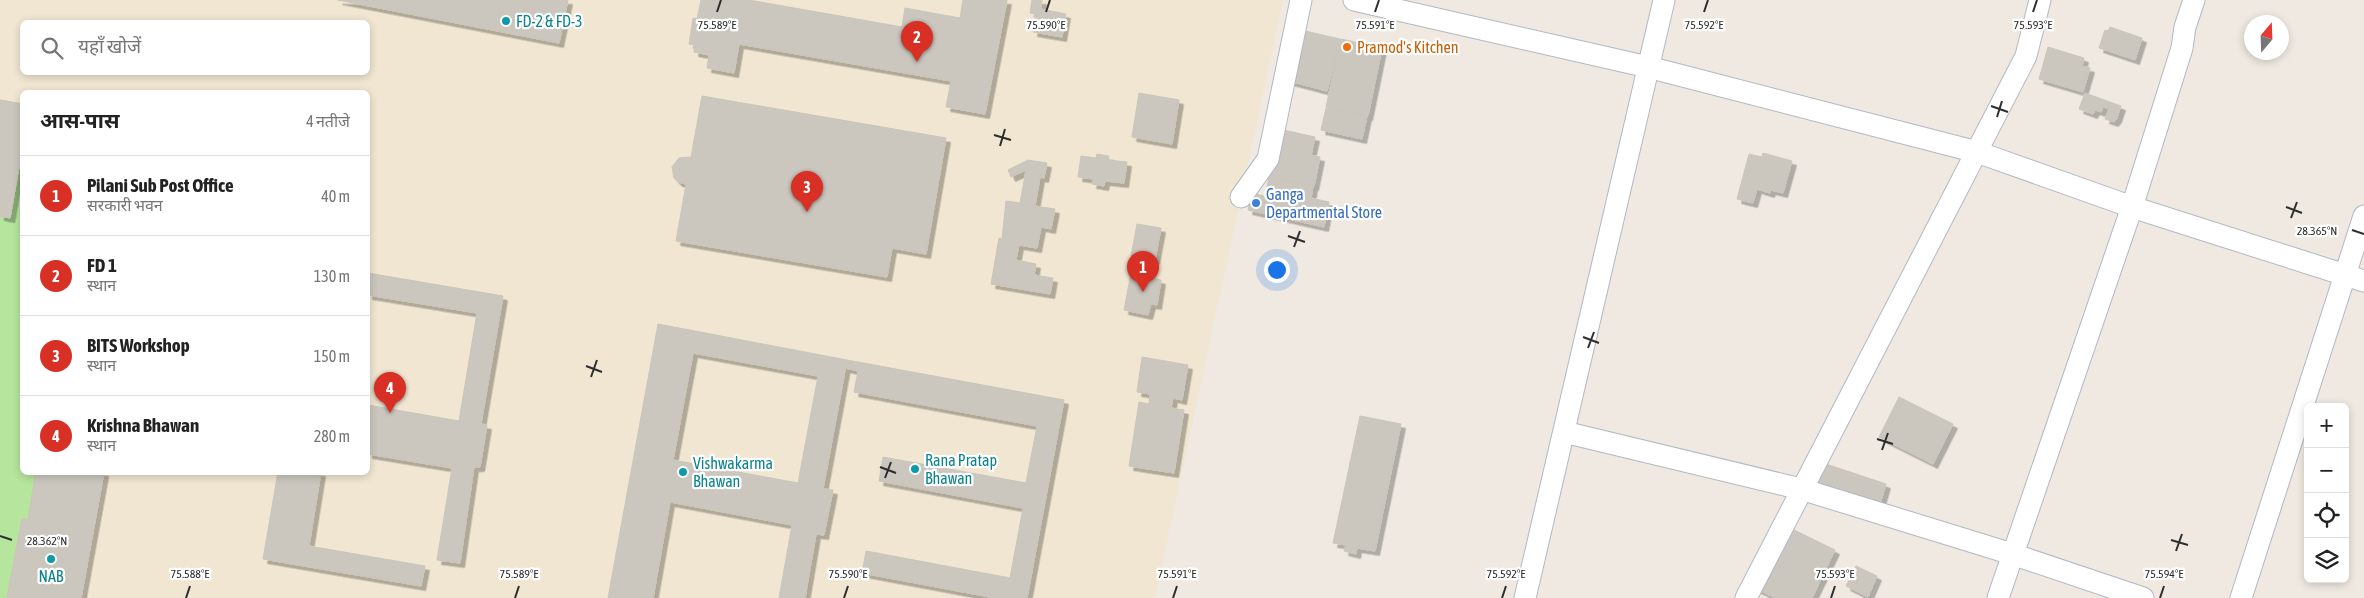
<!DOCTYPE html>
<html lang="hi">
<meta charset="utf-8">
<style>
:root{--surface:#fff;--page:#f6f6f6;--text:#222;--muted:#767676;--line:#e0e0e0;--accent:#d93025}
body{margin:0;font-family:"Asap Condensed","Noto Sans Devanagari",sans-serif;background:var(--page);color:var(--text)}
.controls{position:absolute;right:15px;bottom:15px;display:grid;overflow:hidden;border-radius:8px;box-shadow:0 2px 8px #0003}
.controls button{width:45px;height:45px;display:grid;place-items:center;padding:0;border:0;border-bottom:1px solid var(--line);background:var(--surface);color:var(--text);font:25px sans-serif}
.compass{position:absolute;left:2244px;top:15px;width:45px;height:45px;border-radius:50%;background:var(--surface);box-shadow:0 2px 8px #0003;rotate:19deg}
.you{position:absolute;left:1276px;top:269px;width:18px;height:18px;margin:-12px;border:4px solid #fff;border-radius:50%;background:#1a73e8;box-shadow:0 0 0 8px #1a73e833}
.badge{display:grid;place-items:center;width:32px;height:32px;border-radius:50%;background:var(--accent);color:#fff;font-size:16px;font-weight:700}
.pin{position:absolute;translate:-50% -41px;filter:drop-shadow(0 1px 2px #0008)}
.pin::after{content:'';position:absolute;top:26px;width:18px;height:15px;background:inherit;clip-path:polygon(0 0,100% 0,50% 100%)}
.list{margin:0;padding:0;list-style:none}
h2{display:flex;justify-content:space-between;align-items:center;height:65px;margin:0;padding:0 20px;font-size:21px}
h2 small{font-size:16px;font-weight:400;color:var(--muted)}
.list li{display:grid;grid-template-columns:32px 1fr auto;gap:15px;align-items:center;box-sizing:border-box;height:80px;padding:0 20px;border-top:1px solid var(--line)}
.list b{display:block;font-size:19px;white-space:nowrap}
.list p{margin:0;font-size:16px;white-space:nowrap;color:var(--muted)}
.list em{font-size:16px;font-style:normal;color:var(--muted)}
.icon{flex:none;width:28px;height:28px;fill:none;stroke:currentColor;stroke-width:2;stroke-linecap:round;stroke-linejoin:round}
.map{position:relative;flex:none;width:2364px;height:598px;overflow:hidden}
.search{position:absolute;background:var(--surface);box-shadow:0 2px 8px #0003;left:20px;top:20px;width:350px;height:55px;display:flex;align-items:center;gap:12px;box-sizing:border-box;padding:0 18px;border-radius:8px;color:var(--muted);font-size:19px}
.panel{position:absolute;background:var(--surface);box-shadow:0 2px 8px #0003;left:20px;top:90px;width:350px;height:385px;border-radius:8px}
.map>svg:first-child{display:block}
</style>
<div class="map">
<svg width="2364" height="598" viewBox="0 0 2364 598">
<defs>
<filter id="shadow"><feDropShadow dx="4.5" dy="4.5" stdDeviation="0" flood-color="#0004"/></filter>
</defs>
<rect width="100%" height="100%" fill="#efe9e1"/>
<path fill="#f0e6d1" fill-rule="evenodd" d="M0 0H1283L1155 598H0ZM22 22H368V72H22ZM22 92H368V472H22Z"/>
<path fill="#b6e59e" d="M22 150V472L36 473 28 520 22 519 7 598H0V216L10 218Z"/>
<g fill="#cbc7bf" stroke="#cbc5ba" fill-rule="evenodd" filter="url(#shadow)">
<path d="M338 0H568L559 43Z"/>
<path d="M701 0H749L902 27 905 8 960 18 963 0H1007L985 114 946 107 951 81 739 44 734 73 707 68 709 55 694 52 695 45 689 44 693 18 697 19Z"/>
<path d="M1032 0H1042L1041 9 1066 14 1062 37 1033 32 1036 14 1030 13Z"/>
<path d="M2110 27 2142 38 2135 60 2099 48 2105 30 2108 31Z"/>
<path d="M1301 30 1340 39 1327 91 1289 81Z"/>
<path d="M1341 39 1382 48 1368 116 1326 107Z"/>
<path d="M2048 47 2084 58 2082 66 2090 68 2083 92 2039 79Z"/>
<path d="M1139 93 1179 100 1172 144 1132 137Z"/>
<path d="M2085 93 2121 106 2117 118 2114 122 2105 119 2109 109 2103 107 2101 112 2095 110 2093 114 2079 109Z"/>
<path d="M702 96 946 138 926 254 892 248 887 277 676 241 686 184 678 182 674 178 672 167 679 158 691 157Z"/>
<path d="M0 100 22 104V150L10 218 0 216Z"/>
<path d="M0 100 22 104V150L10 218 0 216Z"/>
<path d="M1326 108 1367 116 1362 139 1321 130Z"/>
<path d="M1279 129 1315 137 1311 155 1320 157 1314 186 1269 176Z"/>
<path d="M1763 153 1792 161 1783 193 1771 190 1770 193 1757 189 1753 203 1737 199 1749 154 1762 157Z"/>
<path d="M1097 154 1109 156 1108 160 1127 162 1124 183 1105 181 1104 186 1092 184 1093 179 1078 177 1081 156 1096 158Z"/>
<path d="M1028 160 1047 163 1044 178 1040 177 1035 206 1055 209 1051 229 1041 227 1037 248 1019 245 1016 260 1036 264 1034 275 1053 278 1050 294 991 284 999 238 1002 239 1006 201 1020 203 1026 170 1011 177 1008 170Z"/>
<path d="M1269 177 1313 186 1311 198 1329 202 1324 227 1262 213Z"/>
<path d="M1252 193 1264 196 1261 213 1248 210Z"/>
<path d="M1137 224 1161 228 1155 260 1131 256Z"/>
<path d="M368 273 503 296 481 424 487 425 480 467H474L460 563 437 560 452 468 368 454V405L459 421 477 313 368 295Z"/>
<path d="M1131 273 1161 280 1157 305 1151 304 1148 315 1124 310Z"/>
<path d="M658 324 847 360 823 489 833 490 824 535 816 534 805 598H779L792 525 670 502 653 598H608ZM693 353 818 376 798 483 673 460Z"/>
<path d="M1142 357 1188 365 1182 400 1173 398 1171 408 1184 410 1174 473 1129 466 1139 402 1149 404 1150 394 1137 392Z"/>
<path d="M847 360 1064 400 1027 598H995L862 573 866 551 1010 578 1023 508 879 481 883 457 1026 483 1037 426 854 392 858 371 845 368Z"/>
<path d="M1899 397 1953 424 1933 464 1879 437Z"/>
<path d="M1360 416 1401 424 1375 551 1357 548 1356 554 1344 551 1346 545 1333 543Z"/>
<path d="M1823 463 1886 484 1880 504 1817 483Z"/>
<path d="M36 472H104L81 598H7L22 519 28 520Z"/>
<path d="M36 472H104L81 598H7L22 519 28 520Z"/>
<path d="M278 472H321L309 546 425 566 421 586 263 559Z"/>
<path d="M1786 526 1835 550 1812 598H1775L1755 588Z"/>
<path d="M1856 566 1877 576 1868 597 1846 586Z"/>
</g>
<g fill="none" stroke-linecap="round" stroke-linejoin="round">
<g stroke="#b4b7c1" stroke-width="23">
<g id="minor">
<path d="M1354 0 1648 67 1977 152 2132 207 2364 281"/>
<path d="M1241 197 1268 159 1301 0"/>
<path d="M1564 432 1801 489 2012 554 2143 598"/>
<path d="M1525 598 1664 0"/>
<path d="M1746 598 2026 56 2040 0"/>
<path d="M1998 598 2132 207 2182 48 2185 27 2194 0"/>
<path d="M2241 598 2364 216"/>
</g>
</g>
<use href="#minor" stroke="#fff" stroke-width="21"/>
</g>
<path fill="none" stroke="#2e2e2e" stroke-width="2" d="M717 12 721 0M1046 12 1050 0M1375 12 1379 0M1704 12 1708 0M2033 12 2037 0M1991 106 2008 112M1997 117 2002 101M994 135 1011 140M1000 146 1005 129M2286 207 2302 213M2291 218 2297 202M2352 230 2364 234M1288 236 1305 242M1294 247 1300 231M1583 337 1599 343M1588 348 1594 332M586 366 602 372M591 377 597 360M1877 439 1893 444M1882 450 1888 433M880 467 896 473M885 478 891 462M0 536 12 540M2171 540 2188 545M2176 551 2182 534M186 598 190 586M515 598 519 586M844 598 848 586M1173 598 1177 586M1502 598 1506 586M1831 598 1835 586M2160 598 2164 586"/>
<g fill="#0f9aa8" stroke="#fff" stroke-width="2">
<circle cx="506" cy="21" r="5"/>
<circle cx="915" cy="469" r="5"/>
<circle cx="683" cy="472" r="5"/>
<circle cx="51" cy="559" r="5"/>
</g>
<circle fill="#e8710a" stroke="#fff" stroke-width="2" cx="1347" cy="47" r="5"/>
<circle fill="#3f7fe0" stroke="#fff" stroke-width="2" cx="1256" cy="203" r="5"/>
<g text-anchor="middle" dominant-baseline="central" stroke-width="4.5" stroke-linejoin="round" paint-order="stroke">
<g font-size="16" fill="#0d838f" stroke="#fff" text-anchor="start">
<text x="516" y="21">FD-2 &amp; FD-3</text>
<text x="925" y="460">Rana Pratap<tspan x="925" dy="18">Bhawan</tspan></text>
<text x="693" y="463">Vishwakarma<tspan x="693" dy="18">Bhawan</tspan></text>
<text x="51" y="576" text-anchor="middle">NAB</text>
</g>
<g font-size="16" fill="#c56008" stroke="#fff" text-anchor="start">
<text x="1357" y="47">Pramod's Kitchen</text>
</g>
<g font-size="16" fill="#366cbe" stroke="#fff" text-anchor="start">
<text x="1266" y="194">Ganga<tspan x="1266" dy="18">Departmental Store</tspan></text>
</g>
</g>
<g font-size="12" text-anchor="middle" fill="#2e2e2e" stroke="#fff" stroke-width="4.5" stroke-linejoin="round" paint-order="stroke">
<text x="1704" y="29">75.592°E</text>
<text x="2033" y="29">75.593°E</text>
<text x="717" y="29">75.589°E</text>
<text x="1046" y="29">75.590°E</text>
<text x="1375" y="29">75.591°E</text>
<text x="2317" y="235">28.365°N</text>
<text x="47" y="545">28.362°N</text>
<text x="190" y="578">75.588°E</text>
<text x="519" y="578">75.589°E</text>
<text x="848" y="578">75.590°E</text>
<text x="1177" y="578">75.591°E</text>
<text x="1506" y="578">75.592°E</text>
<text x="1835" y="578">75.593°E</text>
<text x="2164" y="578">75.594°E</text>
</g>
</svg>
<div class="controls">
<button>+</button>
<button>−</button>
<button><svg class="icon" aria-label="locate" viewBox="0 0 24 24"><circle cx="12" cy="12" r="6"/><path d="M12 2v4M12 18v4M2 12h4M18 12h4"/></svg></button>
<button><svg class="icon" aria-label="layers" viewBox="0 0 24 24"><path d="M12 4l9 5-9 5-9-5zM3 14l9 5 9-5"/></svg></button>
</div>
<svg class="compass" viewBox="-18 -18 36 36"><path d="M0-13l5 13h-10z" fill="#e53935"/><path d="M0 13l5-13h-10z" fill="#767676"/></svg>
<div class="you"></div>
<div class="pin badge" style="left:1143px;top:292px">1</div>
<div class="pin badge" style="left:917px;top:62px">2</div>
<div class="pin badge" style="left:807px;top:212px">3</div>
<div class="pin badge" style="left:390px;top:413px">4</div>
<div class="search"><svg class="icon" aria-label="search" viewBox="0 0 24 24"><circle cx="10" cy="10" r="6"/><path d="M15 15l6 6"/></svg>यहाँ खोजें</div>
<section class="panel">
<h2>आस-पास<small>4 नतीजे</small></h2>
<ul class="list">
<li><span class="badge">1</span><div><b>Pilani Sub Post Office</b><p>सरकारी भवन</p></div><em>40 m</em></li>
<li><span class="badge">2</span><div><b>FD 1</b><p>स्थान</p></div><em>130 m</em></li>
<li><span class="badge">3</span><div><b>BITS Workshop</b><p>स्थान</p></div><em>150 m</em></li>
<li><span class="badge">4</span><div><b>Krishna Bhawan</b><p>स्थान</p></div><em>280 m</em></li>
</ul>
</section>
</div>
